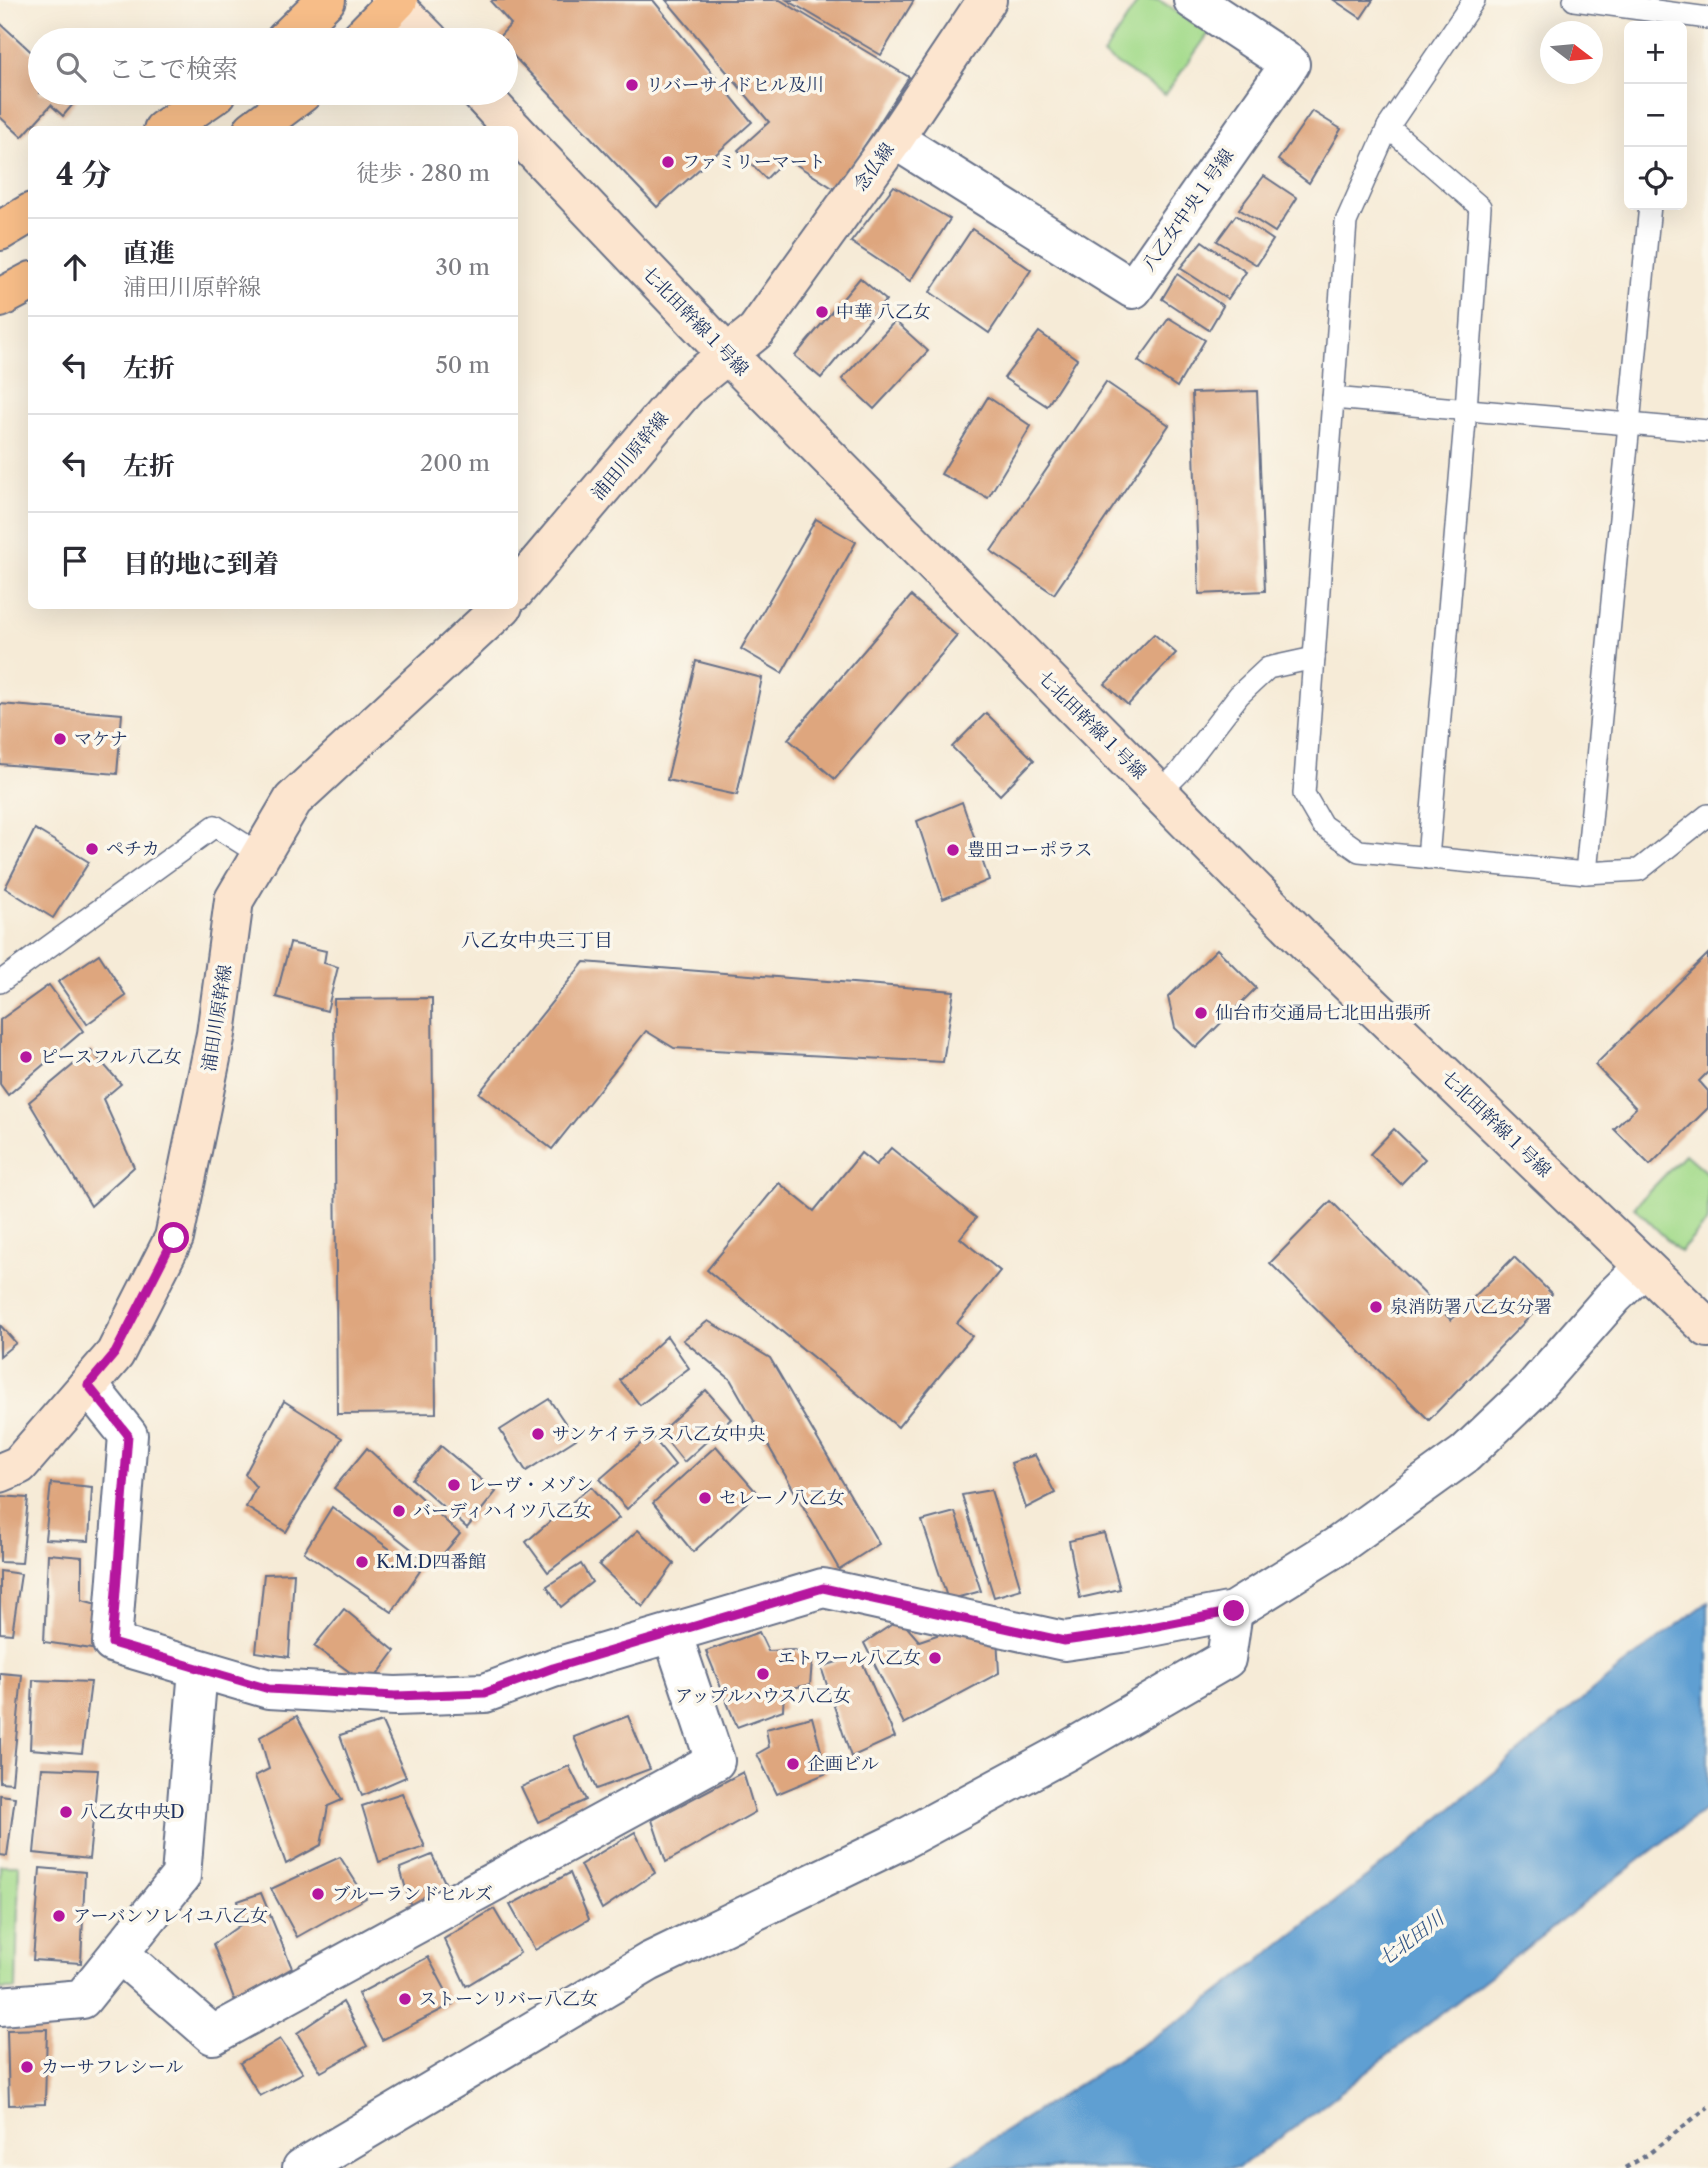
<!DOCTYPE html>
<html lang="ja">
<meta charset="utf-8">
<style>
:root{--surface:#fff;--page:#f2f2f3;--text:#2b2b33;--muted:#7c7c81;--line:#e1e1e2}
body{margin:0;font-family:"Libre Caslon Text","Noto Serif JP",serif;background:var(--page);color:var(--text)}
.controls{position:absolute;right:21px;top:21px;display:grid;overflow:hidden;border-radius:10px;box-shadow:0 7px 28px #0002}
.controls button{width:63px;height:63px;display:grid;place-items:center;padding:0;border:0;border-bottom:2px solid var(--line);background:var(--surface);color:var(--text);font:35px sans-serif}
.compass{position:absolute;left:1540px;top:21px;width:63px;height:63px;border-radius:50%;background:var(--surface);box-shadow:0 7px 28px #0002;rotate:106deg}
.stop{position:absolute;width:21px;height:21px;margin:-16px;border:5px solid #b5179e;border-radius:50%;background:#fff}
.stop.end{background:#b5179e;border-color:#fff;box-shadow:0 2px 7px #0008}
.list{margin:0;padding:0;list-style:none}
h2{display:flex;justify-content:space-between;align-items:center;height:91px;margin:0;padding:0 28px;font-size:30px}
h2 small{font-size:23px;font-weight:400;color:var(--muted)}
.list li{display:grid;grid-template-columns:46px 1fr auto;gap:21px;align-items:center;box-sizing:border-box;height:98px;padding:0 28px;border-top:2px solid var(--line)}
.list b{display:block;font-size:26px;white-space:nowrap}
.list p{margin:0;font-size:23px;white-space:nowrap;color:var(--muted)}
.list em{font-size:23px;font-style:normal;color:var(--muted)}
.icon{flex:none;width:38px;height:38px;fill:none;stroke:currentColor;stroke-width:2;stroke-linecap:round;stroke-linejoin:round}
.map{position:relative;flex:none;width:1708px;height:2168px;overflow:hidden}
.search{position:absolute;background:var(--surface);box-shadow:0 7px 28px #0002;left:28px;top:28px;width:490px;height:77px;display:flex;align-items:center;gap:18px;box-sizing:border-box;padding:0 24px;border-radius:38px;color:var(--muted);font-size:26px}
.panel{position:absolute;background:var(--surface);box-shadow:0 7px 28px #0002;left:28px;top:126px;width:490px;height:483px;border-radius:10px}
.map>svg:first-child{display:block}
</style>
<div class="map">
<svg width="1708" height="2168" viewBox="0 0 1708 2168">
<rect width="100%" height="100%" fill="#fbf7ec"/>
<filter id="ink" filterUnits="userSpaceOnUse"><feTurbulence type="fractalNoise" baseFrequency=".0143" numOctaves="2"/><feDisplacementMap in="SourceGraphic" scale="14" xChannelSelector="R" yChannelSelector="G"/><feConvolveMatrix kernelMatrix="1 2 1 2 8 2 1 2 1" color-interpolation-filters="sRGB"/></filter>
<filter id="wash" filterUnits="userSpaceOnUse"><feTurbulence type="fractalNoise" baseFrequency=".00686" numOctaves="4" result="noise"/><feDisplacementMap in="SourceGraphic" scale="28" xChannelSelector="R" yChannelSelector="G"/><feGaussianBlur stdDeviation="1.57" result="paint"/><feColorMatrix in="noise" values="0 0 0 0 0 0 0 0 0 0 0 0 0 0 0 0 0 1.4 0 .05"/><feComposite in="paint" operator="in"/></filter>
<g filter="url(#wash)">
<rect width="100%" height="100%" fill="#f6ebd7"/>
<g fill="#a4db8c" stroke="#608575" stroke-width="2">
<path d="M1139 0H1159L1209 33 1165 95 1103 55Z"/>
<path d="M1685 1154 1708 1174V1221L1680 1252 1634 1207Z"/>
<path d="M0 1865H19L16 1989H0Z"/>
</g>
<path fill="#5f9fd2" stroke="#3d6798" stroke-width="2" d="M1708 1602V1807L1302 2122 1238 2168H947L1193 2012 1403 1849 1616 1671Z"/>
<g id="blocks">
<g fill="#dea67e">
<path d="M493 0H653L752 122 657 207 506 48V40L497 39 511 24 491 2Z"/>
<path d="M666 0H780L909 77 836 190 786 158 766 179 738 150 769 122Z"/>
<path d="M787 0H914L881 55Z"/>
<path d="M1334 0H1373L1361 18Z"/>
<path d="M0 23 40 60V93H76L80 96 63 116 51 105 22 137 0 117Z"/>
<path d="M1312 111 1341 129 1309 183 1278 160Z"/>
<path d="M1264 176 1297 198 1275 232 1239 209Z"/>
<path d="M894 186 950 219 910 281 851 242Z"/>
<path d="M1236 215 1273 240 1257 265 1217 241Z"/>
<path d="M972 229 1031 270 989 333 930 292Z"/>
<path d="M1202 241 1246 272 1228 299 1180 268Z"/>
<path d="M1177 274 1223 306 1209 330 1162 299Z"/>
<path d="M860 278 886 300 821 378 795 356Z"/>
<path d="M1169 318 1205 340 1177 387 1138 361Z"/>
<path d="M895 321 928 351 874 409 842 379Z"/>
<path d="M1039 332 1077 359 1047 406 1004 378Z"/>
<path d="M1106 382 1169 425 1054 594 991 551Z"/>
<path d="M1257 391 1265 591 1199 594 1192 393Z"/>
<path d="M988 397 1031 426 988 498 941 474Z"/>
<path d="M816 519 856 542 782 673 741 649Z"/>
<path d="M911 596 957 636 835 779 788 739Z"/>
<path d="M1154 634 1176 653 1128 705 1105 684Z"/>
<path d="M696 661 762 678 737 795 667 780Z"/>
<path d="M0 704 122 714 117 774 0 764Z"/>
<path d="M986 713 1034 760 1000 795 952 747Z"/>
<path d="M962 802 989 880 943 899 917 821Z"/>
<path d="M35 829 89 862 53 918 5 888Z"/>
<path d="M290 943 326 951 324 963 338 967 327 1011 276 997Z"/>
<path d="M1217 949 1256 988 1196 1048 1175 1028 1168 997Z"/>
<path d="M99 954 126 996 87 1024 58 982Z"/>
<path d="M1708 954V1072L1699 1081 1708 1091V1108L1650 1165 1614 1129 1636 1108 1595 1065Z"/>
<path d="M584 962 954 991 943 1062 674 1048 646 1031 552 1149 479 1093Z"/>
<path d="M49 985 83 1031 8 1095 0 1084V1020Z"/>
<path d="M432 998 436 1413 337 1414 334 999Z"/>
<path d="M91 1050 121 1084 103 1099 134 1167 91 1206 29 1102Z"/>
<path d="M1394 1129 1425 1159 1401 1184 1370 1154Z"/>
<path d="M891 1148 976 1218 960 1238 1000 1271 957 1323 972 1336 898 1427 707 1270 779 1183 814 1211 861 1153 876 1165Z"/>
<path d="M1331 1201 1451 1320 1514 1257 1552 1294 1429 1420 1270 1263Z"/>
<path d="M708 1321 770 1358 879 1544 839 1569 730 1379 683 1340Z"/>
<path d="M0 1325 16 1343 0 1356Z"/>
<path d="M667 1336 689 1368 640 1405 620 1380Z"/>
<path d="M706 1390 731 1419 684 1462 660 1432Z"/>
<path d="M549 1399 576 1439 526 1471 500 1430Z"/>
<path d="M284 1401 342 1438 286 1532 246 1507 256 1487 245 1474Z"/>
<path d="M651 1435 675 1465 627 1509 600 1479Z"/>
<path d="M441 1446 496 1492 467 1528 412 1479Z"/>
<path d="M716 1446 757 1493 693 1552 653 1503Z"/>
<path d="M367 1448 460 1534 433 1566 334 1488Z"/>
<path d="M1035 1455 1055 1493 1026 1508 1011 1463Z"/>
<path d="M51 1483 92 1487 89 1541 45 1539Z"/>
<path d="M591 1486 619 1518 548 1572 526 1542Z"/>
<path d="M991 1490 1021 1589 994 1597 962 1495Z"/>
<path d="M0 1496 28 1498 22 1563 0 1562Z"/>
<path d="M332 1507 420 1571 392 1612 304 1552Z"/>
<path d="M955 1512 981 1591 948 1600 922 1521Z"/>
<path d="M638 1530 674 1564 643 1607 599 1565Z"/>
<path d="M1104 1533 1120 1589 1080 1598 1069 1541Z"/>
<path d="M48 1554 82 1557V1600L100 1605 92 1649 44 1642Z"/>
<path d="M581 1564 592 1582 561 1607 547 1586Z"/>
<path d="M0 1571 21 1574 12 1634 0 1633Z"/>
<path d="M294 1573 289 1657 256 1652 264 1574Z"/>
<path d="M344 1609 395 1651 369 1686 314 1646Z"/>
<path d="M900 1619 919 1641 955 1629 997 1636 999 1673 904 1724 864 1643Z"/>
<path d="M759 1632 768 1651 795 1650 812 1662 810 1685 784 1689 783 1710 737 1727 706 1651Z"/>
<path d="M859 1655 895 1737 851 1757 821 1667Z"/>
<path d="M0 1673 22 1675 12 1783 0 1782Z"/>
<path d="M33 1680 91 1682 82 1753 30 1749Z"/>
<path d="M297 1716 342 1800 328 1806 321 1845 286 1864 255 1776 269 1769 260 1737Z"/>
<path d="M628 1716 650 1769 596 1789 574 1737Z"/>
<path d="M812 1717 827 1773 777 1794 757 1754 769 1747 766 1729Z"/>
<path d="M382 1722 406 1777 362 1796 340 1735Z"/>
<path d="M569 1766 586 1800 538 1822 521 1787Z"/>
<path d="M42 1768 98 1770 89 1859 34 1853Z"/>
<path d="M743 1772 755 1812 666 1862 652 1820Z"/>
<path d="M402 1793 425 1847 379 1862 362 1806Z"/>
<path d="M0 1795 15 1797 7 1856 0 1855Z"/>
<path d="M635 1832 655 1873 602 1909 580 1865Z"/>
<path d="M432 1855 450 1893 411 1907 400 1868Z"/>
<path d="M340 1857 366 1898 297 1937 271 1889Z"/>
<path d="M40 1868 85 1872 81 1963 33 1960Z"/>
<path d="M570 1873 589 1919 535 1950 510 1905Z"/>
<path d="M261 1893 292 1968 235 2001 213 1944 243 1923 238 1901Z"/>
<path d="M494 1909 520 1953 466 1986 444 1939Z"/>
<path d="M428 1957 453 2004 382 2040 358 1994Z"/>
<path d="M343 2002 367 2046 321 2072 297 2033Z"/>
<path d="M47 2029 45 2104 9 2105 7 2030Z"/>
<path d="M280 2039 303 2073 260 2096 240 2063Z"/>
</g>
</g>
</g>
<g filter="url(#ink)">
<use href="#blocks" fill-opacity="0" stroke="#687188" stroke-width="2"/>
<g fill="none" stroke-linecap="round" stroke-linejoin="round">
<g stroke="#687188" stroke-width="24">
<g id="lane">
<path d="M1474 0 1388 127 1346 222 1304 794 1322 825 1359 851 1586 873 1639 870 1708 815"/>
<path d="M1574 0 1708 18"/>
<path d="M1388 127 1480 207 1466 409 1428 858"/>
<path d="M1333 398 1708 431"/>
<path d="M1159 793 1179 773 1239 695 1268 668 1314 658"/>
<path d="M1586 873 1650 205"/>
<path d="M0 982 215 826 261 855"/>
</g>
</g>
<g stroke="#687188" stroke-width="42">
<g id="street">
<path d="M894 139 1133 289 1290 64 1193 0"/>
<path d="M88 1385 128 1435 112 1643 269 1689 395 1696 485 1693 553 1668 823 1588 1064 1641 1121 1633 1233 1611 1336 1547 1465 1454 1530 1392 1614 1296 1644 1267"/>
<path d="M119 1953 213 2035 715 1761 672 1633"/>
<path d="M0 2006 82 1999 181 1876 198 1669"/>
<path d="M302 2168 649 1962 900 1841 1067 1751 1226 1659 1233 1611"/>
</g>
</g>
<g stroke="#687188" stroke-width="42">
<g id="secondary">
<path d="M389 0 429 40"/>
<path d="M480 93 514 130"/>
<path d="M514 130 727 354 1308 944 1708 1328"/>
<path d="M514 592 688 386 756 331 894 139 987 0"/>
<path d="M0 1473 19 1465 115 1354 174 1238 216 1034 234 900 293 800 503 606"/>
</g>
</g>
<g stroke="#687188" stroke-width="42">
<g id="primary">
<path d="M285 40 326 0"/>
<path d="M359 40 398 0"/>
<path d="M163 130 217 93"/>
<path d="M253 130 302 93"/>
<path d="M0 231 32 212"/>
<path d="M0 298 32 281"/>
</g>
</g>
<path stroke="#687188" stroke-width="4.5" stroke-dasharray="5 5" stroke-linecap="butt" d="M1625 2168 1647 2155 1708 2107"/>
<use href="#lane" stroke="#fff" stroke-width="21"/>
<use href="#street" stroke="#fff" stroke-width="38"/>
<use href="#secondary" stroke="#fce5cf" stroke-width="38"/>
<use href="#primary" stroke="#f7bd88" stroke-width="38"/>
</g>
</g>
<g fill="none" stroke-linecap="round" stroke-linejoin="round" filter="url(#ink)">
<path stroke="#b5179e" stroke-width="9" d="M174 1238 115 1353 88 1385 128 1435 112 1643 269 1689 395 1696 485 1693 553 1668 823 1588 1064 1641 1121 1633 1234 1611"/>
</g>
<g fill="#b5179e" stroke="#fbf7ec" stroke-width="2.5">
<circle cx="632" cy="85" r="7"/>
<circle cx="668" cy="162" r="7"/>
<circle cx="822" cy="312" r="7"/>
<circle cx="60" cy="739" r="7"/>
<circle cx="92" cy="849" r="7"/>
<circle cx="953" cy="850" r="7"/>
<circle cx="1201" cy="1013" r="7"/>
<circle cx="26" cy="1057" r="7"/>
<circle cx="1376" cy="1307" r="7"/>
<circle cx="538" cy="1434" r="7"/>
<circle cx="454" cy="1485" r="7"/>
<circle cx="705" cy="1498" r="7"/>
<circle cx="399" cy="1511" r="7"/>
<circle cx="362" cy="1562" r="7"/>
<circle cx="935" cy="1658" r="7"/>
<circle cx="763" cy="1674" r="7"/>
<circle cx="793" cy="1764" r="7"/>
<circle cx="66" cy="1812" r="7"/>
<circle cx="318" cy="1894" r="7"/>
<circle cx="59" cy="1916" r="7"/>
<circle cx="405" cy="1999" r="7"/>
<circle cx="27" cy="2067" r="7"/>
</g>
<g text-anchor="middle" dominant-baseline="central" stroke-width="7" stroke-linejoin="round" paint-order="stroke">
<g font-size="18" fill="#1b2f5e" stroke="#fbf7ec" text-anchor="start">
<text x="646" y="85">リバーサイドヒル及川</text>
<text x="682" y="162">ファミリーマート</text>
<text x="836" y="312">中華 八乙女</text>
<text x="74" y="739">マケナ</text>
<text x="106" y="849">ペチカ</text>
<text x="967" y="850">豊田コーポラス</text>
<text x="1215" y="1013">仙台市交通局七北田出張所</text>
<text x="40" y="1057">ピースフル八乙女</text>
<text x="1390" y="1307">泉消防署八乙女分署</text>
<text x="552" y="1434">サンケイテラス八乙女中央</text>
<text x="468" y="1485">レーヴ・メゾン</text>
<text x="719" y="1498">セレーノ八乙女</text>
<text x="413" y="1511">バーディハイツ八乙女</text>
<text x="376" y="1562">K.M.D四番館</text>
<text x="921" y="1658" text-anchor="end">エトワール八乙女</text>
<text x="763" y="1696" text-anchor="middle">アップルハウス八乙女</text>
<text x="807" y="1764">企画ビル</text>
<text x="80" y="1812">八乙女中央D</text>
<text x="332" y="1894">ブルーランドヒルズ</text>
<text x="73" y="1916">アーバンソレイユ八乙女</text>
<text x="419" y="1999">ストーンリバー八乙女</text>
<text x="41" y="2067">カーサフレシール</text>
</g>
<g font-size="18" fill="#1b2f5e" stroke="#fbf7ec">
<text transform="translate(874 167) rotate(-54)">念仏線</text>
<text transform="translate(1188 210) rotate(-55)">八乙女中央１号線</text>
<text transform="translate(695 321) rotate(46)">七北田幹線１号線</text>
<text transform="translate(630 456) rotate(-50)">浦田川原幹線</text>
<text transform="translate(1092 725) rotate(45)">七北田幹線１号線</text>
<text transform="translate(217 1018) rotate(-81)">浦田川原幹線</text>
<text transform="translate(1496 1124) rotate(44)">七北田幹線１号線</text>
</g>
<g font-size="19" fill="#1b2f5e" stroke="#fbf7ec">
<text x="537" y="940">八乙女中央三丁目</text>
</g>
<g font-size="19" font-style="italic" fill="#335687" stroke="#fbf7ec">
<text transform="translate(1411 1939) rotate(-37)">七北田川</text>
</g>
</g>
</svg>
<div class="controls">
<button>+</button>
<button>−</button>
<button><svg class="icon" aria-label="locate" viewBox="0 0 24 24"><circle cx="12" cy="12" r="6"/><path d="M12 2v4M12 18v4M2 12h4M18 12h4"/></svg></button>
</div>
<svg class="compass" viewBox="-18 -18 36 36"><path d="M0-13l5 13h-10z" fill="#e53935"/><path d="M0 13l5-13h-10z" fill="#7c7c81"/></svg>
<div class="stop" style="left:174px;top:1238px"></div>
<div class="stop end" style="left:1234px;top:1611px"></div>
<div class="search"><svg class="icon" aria-label="search" viewBox="0 0 24 24"><circle cx="10" cy="10" r="6"/><path d="M15 15l6 6"/></svg>ここで検索</div>
<section class="panel">
<h2>4 分<small>徒歩 · 280 m</small></h2>
<ul class="list">
<li><svg class="icon" aria-label="ahead" viewBox="0 0 24 24"><path d="M12 20V5M6 11l6-6 6 6"/></svg><div><b>直進</b><p>浦田川原幹線</p></div><em>30 m</em></li>
<li><svg class="icon" aria-label="left" viewBox="0 0 24 24"><path d="M17 20v-9H6M10 6l-5 5 5 5"/></svg><div><b>左折</b></div><em>50 m</em></li>
<li><svg class="icon" aria-label="left" viewBox="0 0 24 24"><path d="M17 20v-9H6M10 6l-5 5 5 5"/></svg><div><b>左折</b></div><em>200 m</em></li>
<li><svg class="icon" aria-label="arrive" viewBox="0 0 24 24"><path d="M6 21V4h12l-3 4 3 4H6"/></svg><div><b>目的地に到着</b></div></li>
</ul>
</section>
</div>
